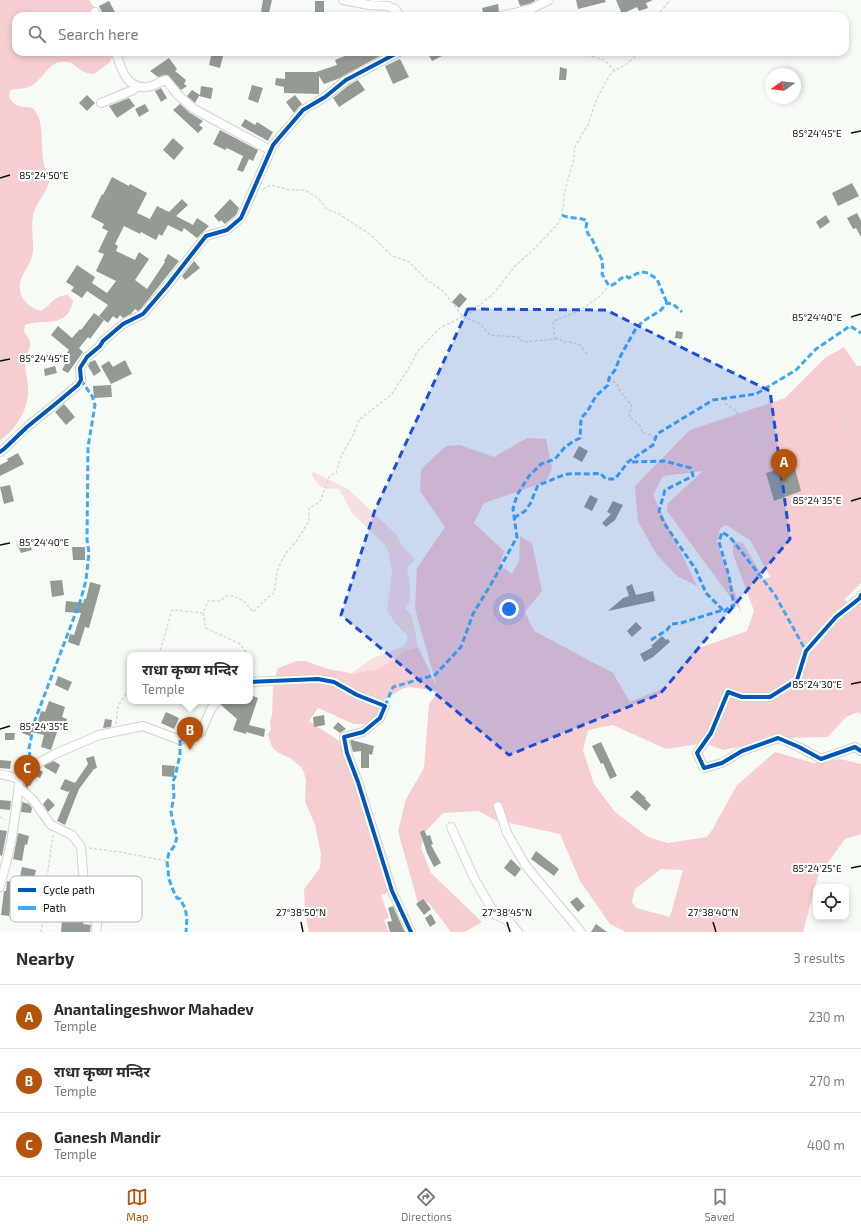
<!DOCTYPE html>
<meta charset="utf-8">
<style>
:root{--surface:#fff;--page:#f7f7f7;--text:#2b2b33;--muted:#7c7c81;--line:#e1e1e2;--accent:#b45309}
body{margin:0;font-family:"Exo 2","Noto Sans Devanagari",sans-serif;background:var(--page);color:var(--text)}
.controls{position:absolute;right:12px;bottom:12px;display:grid;overflow:hidden;border-radius:8px;box-shadow:0 2px 6px #0003}
.controls button{width:36px;height:36px;display:grid;place-items:center;padding:0;border:0;border-bottom:1px solid var(--line);background:var(--surface);color:var(--text);font:20px sans-serif}
.compass{position:absolute;left:765px;top:68px;width:36px;height:36px;border-radius:50%;background:var(--surface);box-shadow:0 2px 6px #0003;rotate:255deg}
.you{position:absolute;left:509px;top:609px;width:14px;height:14px;margin:-10px;border:3px solid #fff;border-radius:50%;background:#1a73e8;box-shadow:0 0 0 6px #1a73e833}
.badge{display:grid;place-items:center;width:26px;height:26px;border-radius:50%;background:var(--accent);color:#fff;font-size:13px;font-weight:700}
.pin{position:absolute;translate:-50% -33px;filter:drop-shadow(0 1px 2px #0008)}
.pin::after{content:'';position:absolute;top:21px;width:14px;height:12px;background:inherit;clip-path:polygon(0 0,100% 0,50% 100%)}
.popup{position:absolute;left:127px;top:652px;width:126px;height:52px;box-sizing:border-box;display:grid;place-content:center;border-radius:8px;background:var(--surface);filter:drop-shadow(0 1px 3px #0005);font-size:13px;white-space:nowrap;color:var(--muted)}
.popup b{font-size:15px;color:var(--text)}
.popup::after{content:'';position:absolute;left:50%;top:100%;margin-left:-8px;border:8px solid transparent;border-top-color:var(--surface)}
.list{margin:0;padding:0;list-style:none}
h2{display:flex;justify-content:space-between;align-items:center;height:52px;margin:0;padding:0 16px;font-size:17px}
h2 small{font-size:13px;font-weight:400;color:var(--muted)}
.list li{display:grid;grid-template-columns:26px 1fr auto;gap:12px;align-items:center;box-sizing:border-box;height:64px;padding:0 16px;border-top:1px solid var(--line)}
.list b{display:block;font-size:15px;white-space:nowrap}
.list p{margin:0;font-size:13px;white-space:nowrap;color:var(--muted)}
.list em{font-size:13px;font-style:normal;color:var(--muted)}
.icon{flex:none;width:22px;height:22px;fill:none;stroke:currentColor;stroke-width:2;stroke-linecap:round;stroke-linejoin:round}
.map{position:relative;flex:none;width:861px;height:932px;overflow:hidden}
.search{position:absolute;background:var(--surface);box-shadow:0 2px 6px #0003;left:12px;right:12px;top:12px;height:44px;display:flex;align-items:center;gap:10px;box-sizing:border-box;padding:0 14px;border-radius:12px;color:var(--muted);font-size:15px}
.sheet{height:244px;background:var(--surface)}
nav{display:flex;justify-content:space-around;align-items:center;box-sizing:border-box;height:56px;border-top:1px solid var(--line);background:var(--surface);font-size:11px;color:var(--muted)}
nav a{display:grid;justify-items:center;gap:2px}
nav .on{color:var(--accent)}
.map>svg:first-child{display:block}
</style>
<div class="map">
<svg width="861" height="932" viewBox="0 0 861 932">
<rect width="100%" height="100%" fill="#f6fcf5"/>
<path fill="#f8dfe0" d="M314 472 348 489 397 535 401 544 415 560 407 567 410 586V601L405 608 412 616 418 647 404 651 393 660 378 669 350 674 373 658 402 647 407 642V635L394 622 387 610 392 572 388 551 385 545 352 513 339 489C334 488 333 489 328 489 320 489 314 479 311 473Z"/>
<g fill="#f6cdd1" fill-rule="evenodd">
<path d="M0 0H89L100 16H16V52H115L109 63 94 74C90 74 86 73 82 71 77 68 73 62 66 62 50 60 45 76 34 84 26 90 19 88 10 90L9 97C15 108 22 106 33 108 36 112 39 117 40 122 43 136 41 151 44 165 45 169 49 174 49 179 50 188 37 202 34 212 30 224 34 239 33 251 31 265 25 268 21 279 16 295 26 307 41 311 53 304 52 296 68 295L73 301C68 329 45 318 25 325L24 332C38 348 24 350 25 366 26 375 29 385 28 394 27 411 15 431 0 440Z"/>
<path d="M844 347 857 366H861V583L844 600 856 605 861 602V715L858 712 846 717 828 737 779 738 723 750 705 743 666 749 613 725 588 730 583 750 594 784 615 812 648 837 668 843 707 837 712 830 737 785 775 752 814 763 841 759 861 764V834L845 839 818 876 803 932H626L610 924 580 881 560 834 495 820 479 811 443 813 424 833 421 848 431 873 482 922 465 932H451L428 902 419 907 398 831 406 799 424 768 429 704 438 691 409 687 402 689 384 700 374 719 369 724H354L318 708 309 721 341 742 358 769 381 838 397 890 381 895 389 918 384 920 389 932H309L305 913 304 889 320 868 321 854 315 825 305 801 306 780 304 773 301 767 290 758 277 752 272 747 268 735 271 729 270 722 272 715 273 687 276 674 278 668 297 661H305L328 669 350 673V674L378 669 393 660 404 651 418 647 437 687 415 609 417 568 445 527 420 491 421 469 446 446 460 445 494 457 527 438 546 439 552 468 546 482 484 503 474 523 504 551 500 565 512 574 519 561 520 536 532 543 542 591 525 612 534 631 613 673 630 702 666 687 696 649 747 631 754 611 733 554V541L743 543 764 579 770 577 750 540 726 525 720 528 717 542 742 613 667 511 668 503 703 471 663 476 653 495 697 586 677 576 657 555 638 522 635 486 690 430 785 398 825 358ZM661 869 683 870 670 917 636 908 632 902 635 889Z"/>
</g>
<g fill="#949a94">
<path d="M263 0H272L269 13 261 12Z"/>
<path d="M518 0H535V1L529 4 520 6Z"/>
<path d="M576 0H605L606 2 578 9Z"/>
<path d="M616 0H653L646 3 648 8 639 11 637 7 622 14Z"/>
<path d="M109 1 117 16H110L108 12 103 14 99 6Z"/>
<rect x="315" y="1" width="9" height="13"/>
<path d="M498 4 499 11 497 13 484 16 482 8Z"/>
<path d="M212 52H224L220 68 209 65Z"/>
<path d="M355 52H387L340 78 324 84 319 76V94L284 93V87L275 85 276 78 285 79V72H316L337 65 335 60Z"/>
<path d="M427 52H450L432 61Z"/>
<path d="M169 58 177 69 175 71 186 80 184 84 187 86 181 90 168 75H165L158 77 150 71Z"/>
<path d="M400 59 409 77 393 84 385 66Z"/>
<path d="M560 67 567 69 566 80H559Z"/>
<path d="M358 80 365 90 339 107 333 98 349 85Z"/>
<path d="M252 85 263 88 258 103 248 99Z"/>
<path d="M201 86 213 88 211 99 199 96 195 103 187 96 192 90 200 95Z"/>
<path d="M161 88 167 98 161 102 155 91Z"/>
<path d="M87 95 95 103 87 111 79 103Z"/>
<path d="M295 95 302 104 294 113 286 102Z"/>
<path d="M129 98 135 106 117 118 109 106Z"/>
<path d="M145 104 149 111 139 117 135 109Z"/>
<path d="M180 104 190 113 203 121 199 125 203 128 198 133 173 110Z"/>
<path d="M245 119 255 125 257 122 273 132 268 141 241 126Z"/>
<path d="M220 130 258 150 253 161 249 159 243 172 237 170 243 156 227 148 225 150 213 144Z"/>
<path d="M173 138 184 148 174 160 163 150Z"/>
<path d="M112 177 129 186 130 184 147 193 137 213 150 219 157 206 169 212 182 199 188 205 176 216 193 225 197 218 209 226 197 238 184 228 182 232 168 225 162 236 159 234 156 240 141 232 140 234 124 226 115 244 118 246 116 251 135 260 139 252 149 259 135 280 147 289 165 262 164 261 168 254 179 261 140 310 138 311 135 309 131 314 123 318 120 315 117 319 113 316 108 323 99 316 108 305 87 291 82 298 71 291 74 287 66 282 77 265 95 277 92 283 107 293 116 281 96 271 104 254 98 252 108 231 102 228 104 224 91 217 102 194 103 195Z"/>
<path d="M852 183 859 196 838 206 832 193Z"/>
<path d="M230 199 239 208 236 215 225 224 221 220 219 222 214 216Z"/>
<path d="M857 213 861 221V237L856 228 853 229 847 218Z"/>
<path d="M826 215 830 222 820 229 816 222Z"/>
<path d="M194 261 200 268 185 280 182 276Z"/>
<path d="M460 293 467 299 459 308 452 302Z"/>
<path d="M94 313 104 320 90 339 88 337 79 348 83 352 68 373 62 370 69 357 66 354 69 350 51 335 58 326 72 338 80 329 81 330Z"/>
<path d="M676 331 683 332 682 339 675 338Z"/>
<path d="M95 360 101 371 94 376 88 366 90 362Z"/>
<path d="M125 360 132 374 111 384 101 366 109 361 113 367Z"/>
<path d="M55 366 57 373 45 376 44 369Z"/>
<path d="M111 385 112 397 94 398 93 386Z"/>
<path d="M64 404 75 417 66 425 55 412Z"/>
<path d="M579 446 588 451 582 462 573 457Z"/>
<path d="M18 453 24 464 0 476V465L8 461 7 459Z"/>
<path d="M794 465 801 491 774 501 766 473Z"/>
<path d="M10 485 14 501 4 504 0 487Z"/>
<path d="M590 495 598 499 592 511 584 507Z"/>
<path d="M613 501 623 505 615 520 606 527 602 523 611 514 607 512Z"/>
<path d="M28 539 32 550 21 553 17 544Z"/>
<path d="M72 547H85V560H73Z"/>
<path d="M62 580 64 595 52 597 50 581Z"/>
<path d="M90 582 101 585 89 628 85 627 79 646 68 642 70 634 74 635 81 613 65 612 66 601 83 603 84 599H86Z"/>
<path d="M632 584 636 595 653 591 655 601 608 611 623 598 629 596 626 587Z"/>
<path d="M636 622 642 628 632 637 627 631Z"/>
<path d="M662 636 666 640 668 639 670 642 653 657 644 662 640 654 653 647 651 646Z"/>
<path d="M58 676 72 682 68 691 55 685Z"/>
<path d="M250 695 258 698 249 725 265 729 264 737 246 732V734L233 730 237 719 221 705 222 701H250Z"/>
<path d="M49 701 65 707 62 717 67 719 64 730 58 729 51 750 41 747 44 735 31 732 30 736 22 733 26 721 37 725 41 711 45 712Z"/>
<path d="M166 712 179 718 174 729 161 723Z"/>
<path d="M324 715 325 725 314 727 313 717Z"/>
<path d="M105 719 112 720 111 727 103 728Z"/>
<path d="M338 722 346 729 340 733 333 728Z"/>
<path d="M5 733H15L14 740H5Z"/>
<path d="M352 740 374 746 372 755 369 754V768H361V751L353 752 350 741Z"/>
<path d="M601 742 617 776 610 779 603 763 601 764 592 746Z"/>
<path d="M94 756 97 768 94 769 79 789 65 825 57 821 70 790 68 792 60 789 65 779 75 783 88 764 86 758Z"/>
<path d="M0 760 11 761 10 769 0 768Z"/>
<path d="M54 761 60 765 56 774 44 767 45 765Z"/>
<path d="M162 765 175 766 174 777 162 776Z"/>
<path d="M38 769 43 772 40 778 34 775 36 770Z"/>
<path d="M31 774 35 777 30 786 23 781Z"/>
<path d="M637 790 646 798 645 799 651 805 646 811 630 797Z"/>
<path d="M48 798 55 805 48 812 43 804Z"/>
<path d="M0 800 11 801 10 810 0 809Z"/>
<path d="M22 802 29 804 32 808 31 813 21 812Z"/>
<path d="M0 830 7 831 2 856 0 855Z"/>
<path d="M424 830 427 836 430 835 433 844 431 845 441 863 434 867 427 853 420 832Z"/>
<path d="M18 833 29 836 27 845 25 844 22 861 13 859Z"/>
<path d="M536 851 559 869 554 876 531 859Z"/>
<path d="M511 859 521 869 515 877 504 868Z"/>
<path d="M22 867 36 870 33 883 19 881Z"/>
<path d="M7 881 25 884 24 893 13 891 9 916 1 915 4 891H6Z"/>
<path d="M577 897 585 906 578 912 570 902Z"/>
<path d="M423 899 431 909 424 915 416 904Z"/>
<path d="M393 906 402 926 405 932H390L387 922 392 921 388 908Z"/>
<path d="M431 914 436 923 430 927 425 918Z"/>
<path d="M62 919 84 921 83 924 91 925 90 932H61Z"/>
<path d="M596 924 607 932H591Z"/>
</g>
<g fill="none" stroke-linecap="round" stroke-linejoin="round">
<g stroke="#cfd6ce" stroke-width="10">
<g id="street">
<path d="M343 0 369 5 388 6 395 9 399 15"/>
<path d="M95 12 97 16"/>
<path d="M501 16 531 9 549 0"/>
<path d="M116 52C121 70 128 93 152 86 157 84 161 81 166 80L177 94 194 109 270 150"/>
<path d="M101 103 133 90 136 87"/>
<path d="M0 452 4 449 27 427 59 401 78 385 81 380 80 368 87 357 100 346 103 341 123 324 143 314 167 286 206 236 227 230 241 218 273 145 303 110 325 97 346 80 399 52"/>
<path d="M861 595 860 598 836 617 806 651 797 680 770 697H742L728 692 711 733 697 753 704 768 722 763 742 751 778 738 799 747 821 759 855 747 861 751"/>
<path d="M250 682 318 679 334 682 357 695 385 706 380 718 363 732 344 737 347 753 358 782 392 891 411 932"/>
<path d="M0 774 17 778"/>
<path d="M17 778 31 767 55 754 99 735 143 726 180 740 201 732 211 709 217 701"/>
<path d="M19 787 33 800 51 825 72 835 81 847 85 897 89 912 97 924 96 932"/>
<path d="M498 806 507 833 526 866 581 932"/>
<path d="M451 827 474 878 490 906 496 915 509 921 518 932"/>
<path d="M0 887 11 843 16 809 19 784"/>
</g>
</g>
<g stroke="#d7dad7" stroke-width="1.5" stroke-dasharray="3 2" stroke-linecap="butt">
<path d="M657 16 670 0"/>
<path d="M567 53 590 56 604 60 615 71"/>
<path d="M263 189 271 185 290 190H305L318 198 327 209 339 214 371 235 392 256 408 261 427 280 443 291 463 317 479 323 490 335 518 337 523 342 555 339 553 321 579 311 600 296 608 287"/>
<path d="M555 339H560L563 342H571L580 345 588 355"/>
<path d="M609 378 617 384 620 391 632 406 629 416 641 427 643 433 650 435 655 439"/>
<path d="M725 398V403L737 412 739 420 745 421 749 427 748 430 757 447 762 446C770 459 769 465 785 467"/>
<path d="M816 466 824 462 837 429 843 423 854 401 861 391"/>
<path d="M203 613 206 628 240 644 246 652V655"/>
<path d="M159 655 172 610 203 613 208 601H220L228 595C241 598 245 601 253 612L268 597 274 593 277 572 281 562 286 553 296 542 309 521V508L320 502 330 475 336 473 341 457 353 435 359 420 392 394 410 366 417 352 440 328 470 313 493 294 516 265 533 250 558 224 562 215 565 190 573 163 575 147 582 134 588 125 596 101 605 83 611 73 628 63 640 52"/>
<path d="M116 724 118 706 130 688"/>
<path d="M0 817 5 820"/>
<path d="M89 848 120 852 167 861"/>
<path d="M41 932 45 908 47 878 53 834"/>
</g>
<use href="#street" stroke="#fefffe" stroke-width="8"/>
<g stroke="#3fa9f5" stroke-width="3" stroke-dasharray="6 3" stroke-linecap="butt">
<path d="M562 215C569 219 581 217 587 221L586 228 588 234 591 237 602 260 603 270 602 274 609 286C616 285 619 278 626 276L629 278 636 274 642 272 648 273 657 279 667 303"/>
<path d="M514 518 525 511 530 504 538 485C549 482 558 476 568 474 579 473 590 475 600 473L606 479H615L628 462"/>
<path d="M723 610 706 593 696 570 664 523 659 511 665 490 693 476 691 468 664 461 628 462 653 445 657 434 713 400 756 394 796 370 816 349 850 326 861 333"/>
<path d="M651 640 667 630 671 624 681 623 723 610 725 611 730 606H734L729 576 719 542 722 532 730 537 775 595 806 651"/>
<path d="M385 706 393 687 435 675 461 647 473 614 494 579 517 537 513 509 517 495 529 476 541 464 555 459 565 447 574 441 580 438 581 418 587 412 596 396 608 385 609 378 615 370 621 355 635 330 642 322 661 310 667 303 673 304 682 312"/>
<path d="M180 740V755L175 777 173 781 174 796 171 812 174 827 177 836 175 845 169 853 167 861 169 879 173 890 177 898 180 899 185 908 187 918 186 932"/>
<path d="M31 767 29 748 35 720 81 599 86 580 89 553 87 540 88 447 95 405 92 396 81 380"/>
</g>
<g stroke="#fff" stroke-width="6">
<g id="cycleway">
<path d="M0 452 4 449 27 427 59 401 78 385 81 380 80 368 87 357 100 346 103 341 123 324 143 314 167 286 206 236 227 230 241 218 273 145 303 110 325 97 346 80 399 52"/>
<path d="M861 595 860 598 836 617 806 651 797 680 770 697H742L728 692 711 733 697 753 704 768 722 763 742 751 778 738 799 747 821 759 855 747 861 751"/>
<path d="M250 682 318 679 334 682 357 695 385 706 380 718 363 732 344 737 347 753 358 782 392 891 411 932"/>
</g>
</g>
<use href="#cycleway" stroke="#0057b8" stroke-width="4"/>
</g>
<path fill="#1d4ed8" fill-opacity="0.2" stroke="#1d4ed8" stroke-width="3" stroke-dasharray="8 5" stroke-linejoin="round" d="M468 309 606 310 770 391 790 539 660 694 509 755 341 615 375 510Z"/>
<path fill="none" stroke="#090e08" stroke-width="1.5" d="M851 133 861 131M0 178 10 175M851 317 861 314M0 361 10 359M851 501 861 498M0 545 10 543M851 684 861 682M0 729 10 726M851 868 861 866M301 922 303 932M507 922 510 932M713 922 716 932"/>
<rect x="10" y="876" width="132" height="46" rx="6" fill="#fff" stroke="#b5b7b5" stroke-width="1"/>
<rect x="18" y="888" width="18" height="4" fill="#0057b8"/>
<rect x="18" y="906" width="18" height="4" fill="#3fa9f5"/>
<g font-size="11" fill="#090e08">
<text x="43" y="894">Cycle path</text>
<text x="43" y="912">Path</text>
</g>
<g font-size="10" text-anchor="middle" fill="#090e08" stroke="#fff" stroke-width="4" stroke-linejoin="round" paint-order="stroke">
<text x="817" y="137">85°24'45"E</text>
<text x="44" y="179">85°24'50"E</text>
<text x="817" y="321">85°24'40"E</text>
<text x="44" y="362">85°24'45"E</text>
<text x="817" y="504">85°24'35"E</text>
<text x="44" y="546">85°24'40"E</text>
<text x="817" y="688">85°24'30"E</text>
<text x="44" y="730">85°24'35"E</text>
<text x="817" y="872">85°24'25"E</text>
<text x="301" y="916">27°38'50"N</text>
<text x="507" y="916">27°38'45"N</text>
<text x="713" y="916">27°38'40"N</text>
</g>
</svg>
<div class="controls">
<button><svg class="icon" aria-label="locate" viewBox="0 0 24 24"><circle cx="12" cy="12" r="6"/><path d="M12 2v4M12 18v4M2 12h4M18 12h4"/></svg></button>
</div>
<svg class="compass" viewBox="-18 -18 36 36"><path d="M0-13l5 13h-10z" fill="#e53935"/><path d="M0 13l5-13h-10z" fill="#7c7c81"/></svg>
<div class="you"></div>
<div class="pin badge" style="left:784px;top:482px">A</div>
<div class="pin badge" style="left:190px;top:750px">B</div>
<div class="popup"><b>राधा कृष्ण मन्दिर</b>Temple</div>
<div class="pin badge" style="left:27px;top:788px">C</div>
<div class="search"><svg class="icon" aria-label="search" viewBox="0 0 24 24"><circle cx="10" cy="10" r="6"/><path d="M15 15l6 6"/></svg>Search here</div>
</div>
<section class="sheet">
<h2>Nearby<small>3 results</small></h2>
<ul class="list">
<li><span class="badge">A</span><div><b>Anantalingeshwor Mahadev</b><p>Temple</p></div><em>230 m</em></li>
<li><span class="badge">B</span><div><b>राधा कृष्ण मन्दिर</b><p>Temple</p></div><em>270 m</em></li>
<li><span class="badge">C</span><div><b>Ganesh Mandir</b><p>Temple</p></div><em>400 m</em></li>
</ul>
</section>
<nav>
<a class="on"><svg class="icon" aria-label="map" viewBox="0 0 24 24"><path d="M3 6l6-2 6 2 6-2v14l-6 2-6-2-6 2zM9 4v14M15 6v14"/></svg>Map</a>
<a><svg class="icon" aria-label="directions" viewBox="0 0 24 24"><path d="M12 3l9 9-9 9-9-9zM9 14v-3h6M13 9l2 2-2 2"/></svg>Directions</a>
<a><svg class="icon" aria-label="saved" viewBox="0 0 24 24"><path d="M7 4h10v16l-5-4-5 4z"/></svg>Saved</a>
</nav>
